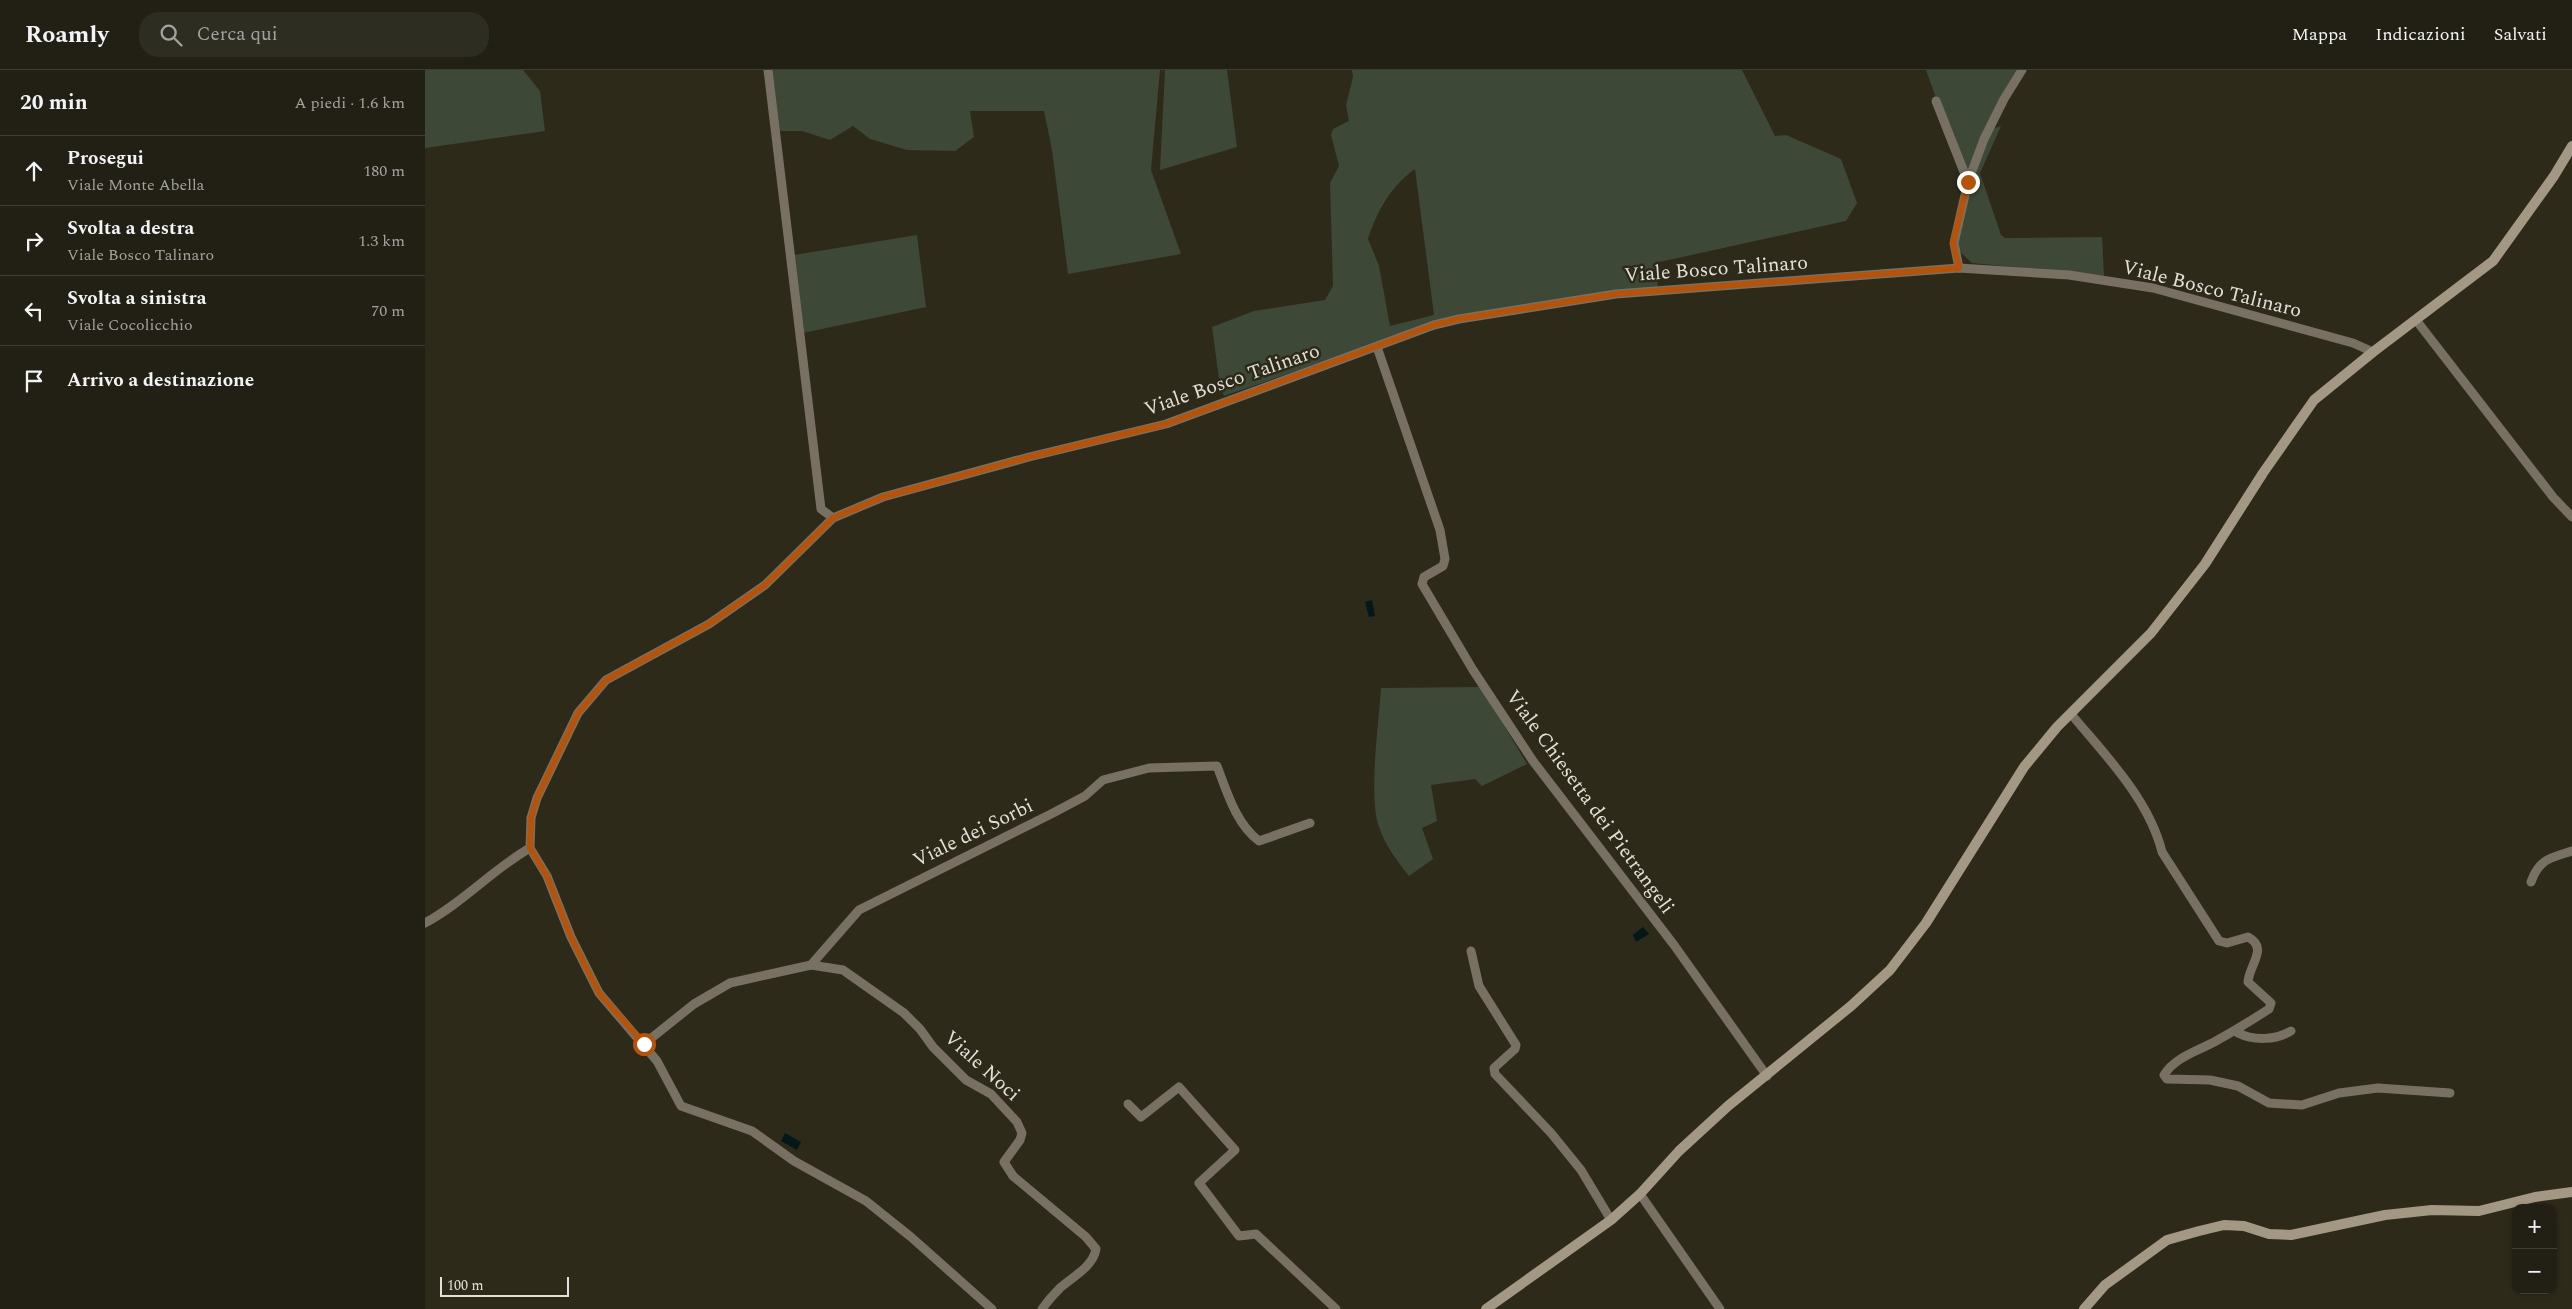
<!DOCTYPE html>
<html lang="it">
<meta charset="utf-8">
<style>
:root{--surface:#222014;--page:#2e2d22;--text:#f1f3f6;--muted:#a2a3a0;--line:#3f3e34}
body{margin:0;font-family:Spectral,serif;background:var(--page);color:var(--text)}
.controls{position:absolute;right:15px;bottom:15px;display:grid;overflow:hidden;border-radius:10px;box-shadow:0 1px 4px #0004}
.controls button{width:45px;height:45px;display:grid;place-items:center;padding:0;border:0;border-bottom:1px solid var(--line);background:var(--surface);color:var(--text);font:25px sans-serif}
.scale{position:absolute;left:15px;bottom:12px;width:129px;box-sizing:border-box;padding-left:5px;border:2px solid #e3e0d7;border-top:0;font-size:14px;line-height:18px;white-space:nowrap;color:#e3e0d7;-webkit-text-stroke:4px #2e2a1a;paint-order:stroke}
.stop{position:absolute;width:15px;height:15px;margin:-11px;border:4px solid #b45309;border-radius:50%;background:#fff}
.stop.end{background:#b45309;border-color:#fff;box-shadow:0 1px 5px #0008}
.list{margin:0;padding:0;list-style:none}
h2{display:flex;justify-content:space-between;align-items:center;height:65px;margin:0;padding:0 20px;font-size:21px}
h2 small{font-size:16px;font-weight:400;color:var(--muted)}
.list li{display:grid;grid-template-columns:32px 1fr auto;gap:15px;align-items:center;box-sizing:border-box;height:70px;padding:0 20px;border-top:1px solid var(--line)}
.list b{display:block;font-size:19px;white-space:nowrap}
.list p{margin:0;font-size:16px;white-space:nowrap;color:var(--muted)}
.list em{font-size:16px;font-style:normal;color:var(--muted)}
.icon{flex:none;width:28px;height:28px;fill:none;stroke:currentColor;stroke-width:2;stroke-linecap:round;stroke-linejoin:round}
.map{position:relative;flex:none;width:2147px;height:1239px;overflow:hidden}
header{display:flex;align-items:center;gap:30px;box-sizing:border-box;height:70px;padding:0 25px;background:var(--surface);border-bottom:1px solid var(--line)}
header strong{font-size:24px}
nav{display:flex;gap:28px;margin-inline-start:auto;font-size:18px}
.search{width:350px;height:45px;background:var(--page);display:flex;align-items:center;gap:12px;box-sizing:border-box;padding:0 18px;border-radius:20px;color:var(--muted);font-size:19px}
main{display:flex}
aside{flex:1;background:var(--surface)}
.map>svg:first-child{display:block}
</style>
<header>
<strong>Roamly</strong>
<div class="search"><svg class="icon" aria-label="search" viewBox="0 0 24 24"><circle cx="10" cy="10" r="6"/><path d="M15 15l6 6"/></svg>Cerca qui</div>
<nav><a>Mappa</a><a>Indicazioni</a><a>Salvati</a></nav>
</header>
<main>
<aside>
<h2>20 min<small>A piedi · 1.6 km</small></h2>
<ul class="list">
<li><svg class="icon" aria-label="ahead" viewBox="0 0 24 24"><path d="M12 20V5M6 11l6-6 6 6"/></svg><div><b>Prosegui</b><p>Viale Monte Abella</p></div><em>180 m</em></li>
<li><svg class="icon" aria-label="right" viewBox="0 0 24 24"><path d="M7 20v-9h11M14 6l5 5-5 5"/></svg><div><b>Svolta a destra</b><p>Viale Bosco Talinaro</p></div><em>1.3 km</em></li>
<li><svg class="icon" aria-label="left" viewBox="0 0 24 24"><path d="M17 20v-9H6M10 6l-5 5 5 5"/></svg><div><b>Svolta a sinistra</b><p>Viale Cocolicchio</p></div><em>70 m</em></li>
<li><svg class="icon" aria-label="arrive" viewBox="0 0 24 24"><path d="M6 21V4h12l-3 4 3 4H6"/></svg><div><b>Arrivo a destinazione</b></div></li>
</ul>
</aside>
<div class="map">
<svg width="2147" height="1239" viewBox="0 0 2147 1239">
<rect width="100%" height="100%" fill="#2e2a1a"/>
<g fill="#3d4837" fill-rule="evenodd">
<path d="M0 0H98L115 21 120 61 0 78Z"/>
<path d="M345 0H735L726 100 756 184 643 204 627 80 619 41H545L549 67 530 81 482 80 445 69 428 56 405 70 377 61H353Z"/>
<path d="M740 0H802L812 77 735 100Z"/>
<path d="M927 0H1317L1350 66 1361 65 1416 89 1432 133 1421 151 1230 193 1233 218 1010 253 799 326 795 316 787 257 829 241 900 230 908 216 905 113 914 96 906 65 908 59 924 51 921 35 928 7ZM990 99 1009 245 965 256 954 196 943 169C952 141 966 116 990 99Z"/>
<path d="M1501 0H1592L1565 48 1543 103 1511 28Z"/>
<path d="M1576 56 1555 103 1576 165 1580 168 1677 167 1679 206 1547 193 1533 180C1531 142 1554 95 1567 59Z"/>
<path d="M492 165 501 237 378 263 369 185Z"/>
<path d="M1056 617 1102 694 1057 716 1050 709 1006 715 1012 751 997 758 1008 789 984 806C972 791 960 775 954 757 943 726 954 652 956 618Z"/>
</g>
<g fill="#021819">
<path d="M947 530 950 546 944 547 940 532Z"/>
<path d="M1218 857 1224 864 1211 872 1208 865Z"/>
<path d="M360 1063 376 1072 372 1080 356 1071Z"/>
</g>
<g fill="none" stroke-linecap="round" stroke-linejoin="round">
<g stroke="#777063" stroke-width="9">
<path d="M343 0 396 439 408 448"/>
<path d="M1511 31 1543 112"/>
<path d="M1534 198 1529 173 1543 112 1559 69 1579 29 1597 0"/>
<path d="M1991 250 2128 427 2147 447"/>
<path d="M952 277 1015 460 1020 489 1018 496 999 507 997 514 1048 600 1108 691 1249 875 1342 1006"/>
<path d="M1646 644C1680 685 1724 729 1737 782L1794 871 1802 873 1823 867C1844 878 1824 895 1823 912L1846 933 1844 939C1827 950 1809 961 1791 971 1773 981 1750 987 1739 1005L1742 1009 1785 1010 1813 1016 1844 1033 1877 1035 1914 1023 1953 1018 2025 1023"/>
<path d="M105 778 106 748 112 728 153 643 181 610 284 554 340 515 408 448 458 427 604 387 741 354 1009 255 1034 249 1191 224 1534 198 1644 205 1728 218 1928 273 1948 282"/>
<path d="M105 778 122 806 146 867 174 923 232 991 256 1036 327 1061 369 1091 441 1131 486 1167 567 1239"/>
<path d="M2106 812C2114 789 2125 788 2147 781"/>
<path d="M0 853C39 832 68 799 105 778"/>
<path d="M1046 881 1054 916 1091 975 1090 979 1069 998 1070 1004 1126 1063 1156 1100 1186 1150"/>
<path d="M386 895 418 900 479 943 495 959 508 977 541 1010 566 1024 592 1052 597 1063 595 1070 579 1092 588 1106 661 1167 671 1179C668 1197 647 1207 635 1218 628 1225 622 1232 617 1239"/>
<path d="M1815 958 1813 963C1829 971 1851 970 1866 961"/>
<path d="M219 974 269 934 305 913 386 895 434 840 628 743 660 726 678 710 724 698 792 696C802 722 811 754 834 771L885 753"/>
<path d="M703 1034 716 1047 754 1017 810 1080 774 1113 814 1166 831 1164 911 1239"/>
<path d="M1215 1124 1295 1239"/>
</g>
<g stroke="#a39883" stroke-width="10">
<path d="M1061 1239 1186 1150 1215 1124 1254 1081 1303 1036 1426 936 1465 900 1501 853 1599 697 1632 657 1726 563 1780 494 1838 403 1889 330 1948 282 2068 191 2129 106 2147 76"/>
<path d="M1659 1239 1680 1215 1742 1170 1774 1161 1799 1155 1819 1156 1844 1164 1866 1165 1960 1145 2007 1140 2054 1141 2110 1127 2147 1122"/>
</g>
</g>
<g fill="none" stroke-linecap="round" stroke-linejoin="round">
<path stroke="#b45309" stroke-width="6" d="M219 974 174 923 146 867 122 806 105 778 106 748 112 728 153 643 181 610 284 554 340 515 408 448 458 427 604 387 741 354 1009 255 1034 249 1191 224 1534 198 1528 173 1543 112"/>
</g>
<g text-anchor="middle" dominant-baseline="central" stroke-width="5" stroke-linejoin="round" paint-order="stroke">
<g font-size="20" fill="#e3e0d7" stroke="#2e2a1a">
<text transform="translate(1291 199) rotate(-4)">Viale Bosco Talinaro</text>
<text transform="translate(1787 219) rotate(14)">Viale Bosco Talinaro</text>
<text transform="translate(807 310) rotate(-19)">Viale Bosco Talinaro</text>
<text transform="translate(1165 732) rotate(54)">Viale Chiesetta dei Pietrangeli</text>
<text transform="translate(548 763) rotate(-26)">Viale dei Sorbi</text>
<text transform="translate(557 996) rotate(42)">Viale Noci</text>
</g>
</g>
</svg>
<div class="controls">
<button>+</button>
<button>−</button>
</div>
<div class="scale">100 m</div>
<div class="stop" style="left:219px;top:974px"></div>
<div class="stop end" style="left:1543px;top:112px"></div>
</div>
</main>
